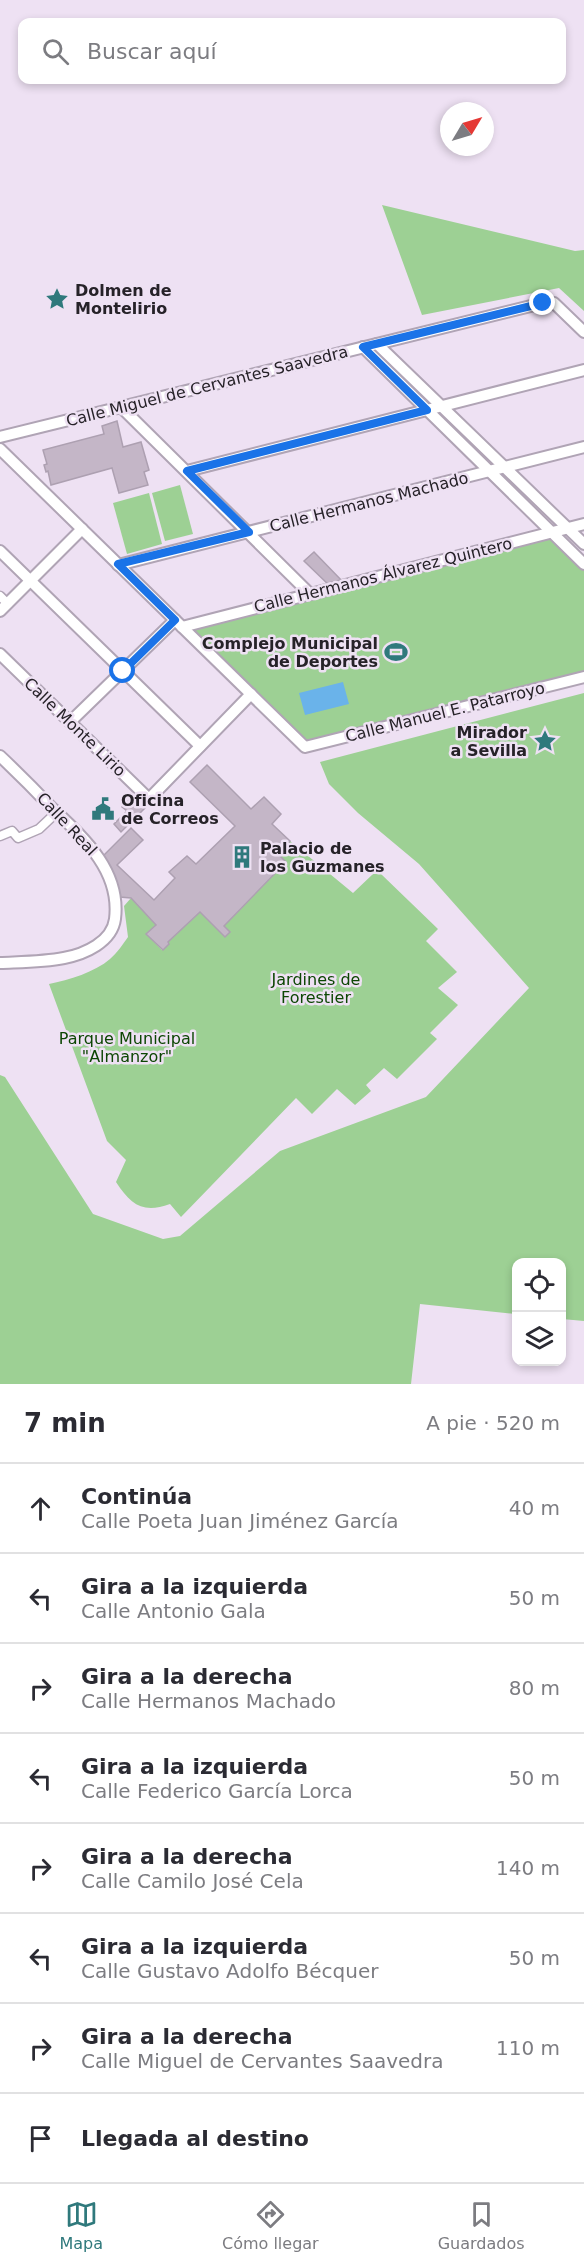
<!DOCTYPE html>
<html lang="es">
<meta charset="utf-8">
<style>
:root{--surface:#fff;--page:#f2f2f3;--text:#2b2b33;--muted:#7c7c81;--line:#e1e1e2;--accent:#2f797c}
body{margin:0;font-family:"DejaVu Sans",sans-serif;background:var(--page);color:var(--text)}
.controls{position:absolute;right:18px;bottom:18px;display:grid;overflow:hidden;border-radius:12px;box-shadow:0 3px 9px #0003}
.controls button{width:54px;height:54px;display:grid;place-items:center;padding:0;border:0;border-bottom:2px solid var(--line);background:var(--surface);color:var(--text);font:30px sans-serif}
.compass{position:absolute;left:440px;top:102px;width:54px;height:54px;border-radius:50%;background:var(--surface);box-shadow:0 3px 9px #0003;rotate:52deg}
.stop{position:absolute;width:18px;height:18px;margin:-14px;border:4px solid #1a73e8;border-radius:50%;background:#fff}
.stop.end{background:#1a73e8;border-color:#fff;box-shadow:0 2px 6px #0008}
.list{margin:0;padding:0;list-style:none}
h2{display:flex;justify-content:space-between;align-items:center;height:78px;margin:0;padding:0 24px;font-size:26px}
h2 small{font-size:20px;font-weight:400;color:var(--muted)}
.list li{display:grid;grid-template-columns:39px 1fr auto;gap:18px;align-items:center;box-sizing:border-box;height:90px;padding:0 24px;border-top:2px solid var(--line)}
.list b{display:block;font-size:22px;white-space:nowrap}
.list p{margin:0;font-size:20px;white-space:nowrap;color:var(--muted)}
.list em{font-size:20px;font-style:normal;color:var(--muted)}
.icon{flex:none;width:33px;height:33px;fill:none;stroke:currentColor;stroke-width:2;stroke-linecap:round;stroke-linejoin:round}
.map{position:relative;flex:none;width:584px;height:1384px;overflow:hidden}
.search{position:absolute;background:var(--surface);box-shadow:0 3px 9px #0003;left:18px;right:18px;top:18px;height:66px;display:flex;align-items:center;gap:15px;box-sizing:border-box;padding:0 21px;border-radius:12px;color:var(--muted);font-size:22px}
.sheet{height:798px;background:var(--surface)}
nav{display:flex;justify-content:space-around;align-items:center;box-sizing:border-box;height:84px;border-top:2px solid var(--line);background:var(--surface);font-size:16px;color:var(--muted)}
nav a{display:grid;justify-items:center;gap:3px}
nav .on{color:var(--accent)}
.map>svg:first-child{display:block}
</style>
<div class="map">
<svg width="584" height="1384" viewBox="0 0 584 1384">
<rect width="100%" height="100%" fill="#eee1f3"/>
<g fill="#9dd094">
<path d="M382 205 575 251 584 250V311L559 288 422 315Z"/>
<path d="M180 485 193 534 165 541 152 493Z"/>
<path d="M149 493 162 544 127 554 113 503Z"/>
<path d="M551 533 584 564V677L305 747 182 627Z"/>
<path d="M584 693V1321L562 1319V1262H516V1314L420 1304 411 1384H0V1075L5 1077 93 1214 163 1239 180 1236 280 1151 426 1097 529 988 419 864 358 813 329 784 320 762Z"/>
<path d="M290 841 353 893 373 874H381L438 929 426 941 457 972 438 988 458 1005 430 1033 437 1039 397 1079 384 1068 366 1085 371 1091 355 1105 337 1089 312 1114 296 1098 181 1217 170 1204C143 1214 131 1205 116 1182L126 1160 107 1141 49 984C69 980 95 972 110 959 117 953 123 944 128 937L124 906 131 898 156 925 147 934 162 950 169 944 168 942 200 912 225 937 230 932 224 926 286 862 278 854Z"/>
</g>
<path fill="#6ab3ea" d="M343 682 349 704 305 715 299 693Z"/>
<g fill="#c4b6c7" stroke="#ada0b1" stroke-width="1.5">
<path d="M117 421 123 447 141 442 149 470 144 472 148 485 119 493 112 468 51 485 48 471 46 472 44 465 47 464 43 450 104 434 102 426Z"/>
<path d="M314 552 346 585 332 588 304 561Z"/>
<path d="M207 765 251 809 264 797 281 814 272 824 290 841 278 854 286 862 224 926 230 932 225 937 200 912 168 942 169 944 163 950 146 934 156 925 131 898 120 897 114 880 100 859 131 828 143 840 117 865 154 900 175 878 169 872 187 856 196 864 235 826 190 782Z"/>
<path d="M134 795 146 807 121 832 114 824 127 811 122 807Z"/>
</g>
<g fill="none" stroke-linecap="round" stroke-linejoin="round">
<g stroke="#b0a4b5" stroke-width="11">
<g id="pedestrian">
<path d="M0 596 8 604"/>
<path d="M0 836 12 831 18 838 39 829 57 812"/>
</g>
</g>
<g stroke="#b0a4b5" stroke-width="14">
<g id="minor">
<path d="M377 344 584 544"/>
<path d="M363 347 584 564"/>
<path d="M121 407 310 594"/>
<path d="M0 437 543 303H554L584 332"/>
<path d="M0 449 305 747 584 677"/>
<path d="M187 471 584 370"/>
<path d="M0 551 200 746"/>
<path d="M118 565 584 447"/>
<path d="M0 611 82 529"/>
<path d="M182 627 584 524"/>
<path d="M0 654 149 799 251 694"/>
<path d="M70 722 175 620"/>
<path d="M0 756C18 773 35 790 52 808 84 838 121 871 115 919 112 942 85 954 64 958 44 962 21 962 0 963"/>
</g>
</g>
<use href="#pedestrian" stroke="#fff" stroke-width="8"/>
<use href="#minor" stroke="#fff" stroke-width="10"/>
</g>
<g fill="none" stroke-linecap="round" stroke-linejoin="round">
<path stroke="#1a73e8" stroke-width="8" d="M123 671 175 620 118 564 249 532 187 471 427 410 363 347 543 303"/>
</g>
<defs>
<g id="sight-bare" transform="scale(1.8)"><path d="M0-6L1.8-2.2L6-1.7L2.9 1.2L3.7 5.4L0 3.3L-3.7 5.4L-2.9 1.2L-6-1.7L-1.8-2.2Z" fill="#2f797c" stroke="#eee1f3" stroke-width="2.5" paint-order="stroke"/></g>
<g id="stadium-bare" transform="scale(1.8)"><path d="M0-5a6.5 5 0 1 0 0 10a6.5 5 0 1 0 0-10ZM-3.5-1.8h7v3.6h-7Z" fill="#2f797c" stroke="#eee1f3" stroke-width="2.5" paint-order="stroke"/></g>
<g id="civic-bare" transform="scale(1.8)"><path d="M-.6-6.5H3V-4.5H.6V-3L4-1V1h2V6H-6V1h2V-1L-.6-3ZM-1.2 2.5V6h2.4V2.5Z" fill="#2f797c" stroke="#eee1f3" stroke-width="2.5" paint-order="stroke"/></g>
<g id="building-bare" transform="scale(1.8)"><path d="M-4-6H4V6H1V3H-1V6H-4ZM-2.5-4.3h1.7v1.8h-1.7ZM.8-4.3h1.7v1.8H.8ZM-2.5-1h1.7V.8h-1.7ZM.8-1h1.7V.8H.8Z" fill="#2f797c" stroke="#eee1f3" stroke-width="2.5" paint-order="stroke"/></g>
</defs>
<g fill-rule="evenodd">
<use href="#sight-bare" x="57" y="299"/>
<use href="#stadium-bare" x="396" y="652"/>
<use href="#sight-bare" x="545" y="741"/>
<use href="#civic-bare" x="103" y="809"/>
<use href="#building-bare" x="242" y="857"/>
</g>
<g text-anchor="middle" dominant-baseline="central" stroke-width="5" stroke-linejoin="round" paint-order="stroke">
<g font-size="16" font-weight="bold" fill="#262228" stroke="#eee1f3" text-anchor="start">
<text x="75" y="290">Dolmen de<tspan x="75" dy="18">Montelirio</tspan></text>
<text x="378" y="643" text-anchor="end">Complejo Municipal<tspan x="378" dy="18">de Deportes</tspan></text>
<text x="527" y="732" text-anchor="end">Mirador<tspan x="527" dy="18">a Sevilla</tspan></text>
<text x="121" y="800">Oficina<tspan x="121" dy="18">de Correos</tspan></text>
<text x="260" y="848">Palacio de<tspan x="260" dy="18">los Guzmanes</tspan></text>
</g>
<g font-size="16" fill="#262228" stroke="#eee1f3">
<text transform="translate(207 386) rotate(-14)">Calle Miguel de Cervantes Saavedra</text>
<text transform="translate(369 502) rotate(-14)">Calle Hermanos Machado</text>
<text transform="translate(383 575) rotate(-14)">Calle Hermanos Álvarez Quintero</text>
<text transform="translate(445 712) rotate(-14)">Calle Manuel E. Patarroyo</text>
<text transform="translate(75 727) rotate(44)">Calle Monte Lirio</text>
<text transform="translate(67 824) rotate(47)">Calle Real</text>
</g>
<g font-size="16" fill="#0c4603" stroke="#eee1f3">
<text x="316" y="979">Jardines de<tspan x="316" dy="18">Forestier</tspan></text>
<text x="127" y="1038">Parque Municipal<tspan x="127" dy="18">"Almanzor"</tspan></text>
</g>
</g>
</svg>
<div class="controls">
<button><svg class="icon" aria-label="locate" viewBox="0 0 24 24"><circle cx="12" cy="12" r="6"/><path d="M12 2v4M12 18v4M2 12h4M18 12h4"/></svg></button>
<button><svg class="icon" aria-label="layers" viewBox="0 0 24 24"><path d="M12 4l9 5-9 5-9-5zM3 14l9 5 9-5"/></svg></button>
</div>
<svg class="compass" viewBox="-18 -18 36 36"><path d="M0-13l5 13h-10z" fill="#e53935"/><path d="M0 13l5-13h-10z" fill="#7c7c81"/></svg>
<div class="stop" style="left:123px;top:671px"></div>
<div class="stop end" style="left:543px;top:303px"></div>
<div class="search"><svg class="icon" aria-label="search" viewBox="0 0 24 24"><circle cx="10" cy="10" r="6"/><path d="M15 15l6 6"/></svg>Buscar aquí</div>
</div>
<section class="sheet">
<h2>7 min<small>A pie · 520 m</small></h2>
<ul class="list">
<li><svg class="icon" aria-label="ahead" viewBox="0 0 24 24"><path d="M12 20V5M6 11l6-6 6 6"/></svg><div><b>Continúa</b><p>Calle Poeta Juan Jiménez García</p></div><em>40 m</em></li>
<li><svg class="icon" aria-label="left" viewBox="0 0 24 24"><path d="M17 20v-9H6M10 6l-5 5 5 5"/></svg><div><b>Gira a la izquierda</b><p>Calle Antonio Gala</p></div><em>50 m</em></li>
<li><svg class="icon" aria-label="right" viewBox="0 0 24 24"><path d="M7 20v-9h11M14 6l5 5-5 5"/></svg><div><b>Gira a la derecha</b><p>Calle Hermanos Machado</p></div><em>80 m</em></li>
<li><svg class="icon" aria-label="left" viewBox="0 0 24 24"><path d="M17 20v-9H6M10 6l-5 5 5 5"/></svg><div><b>Gira a la izquierda</b><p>Calle Federico García Lorca</p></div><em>50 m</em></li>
<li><svg class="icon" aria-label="right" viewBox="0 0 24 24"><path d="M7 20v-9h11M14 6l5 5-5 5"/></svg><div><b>Gira a la derecha</b><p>Calle Camilo José Cela</p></div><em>140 m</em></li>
<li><svg class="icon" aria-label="left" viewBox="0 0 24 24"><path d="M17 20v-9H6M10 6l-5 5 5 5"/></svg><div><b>Gira a la izquierda</b><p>Calle Gustavo Adolfo Bécquer</p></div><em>50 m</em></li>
<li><svg class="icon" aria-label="right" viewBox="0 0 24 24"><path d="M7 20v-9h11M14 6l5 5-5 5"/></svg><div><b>Gira a la derecha</b><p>Calle Miguel de Cervantes Saavedra</p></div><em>110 m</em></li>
<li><svg class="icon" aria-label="arrive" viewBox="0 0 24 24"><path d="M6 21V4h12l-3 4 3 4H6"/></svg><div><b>Llegada al destino</b></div></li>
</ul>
</section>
<nav>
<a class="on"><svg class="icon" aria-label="map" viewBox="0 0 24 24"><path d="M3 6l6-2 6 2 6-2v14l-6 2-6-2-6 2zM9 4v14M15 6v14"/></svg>Mapa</a>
<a><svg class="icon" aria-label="directions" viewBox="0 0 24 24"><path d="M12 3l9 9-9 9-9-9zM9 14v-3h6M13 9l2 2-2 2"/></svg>Cómo llegar</a>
<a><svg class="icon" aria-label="saved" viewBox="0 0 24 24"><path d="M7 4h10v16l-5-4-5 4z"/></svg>Guardados</a>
</nav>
